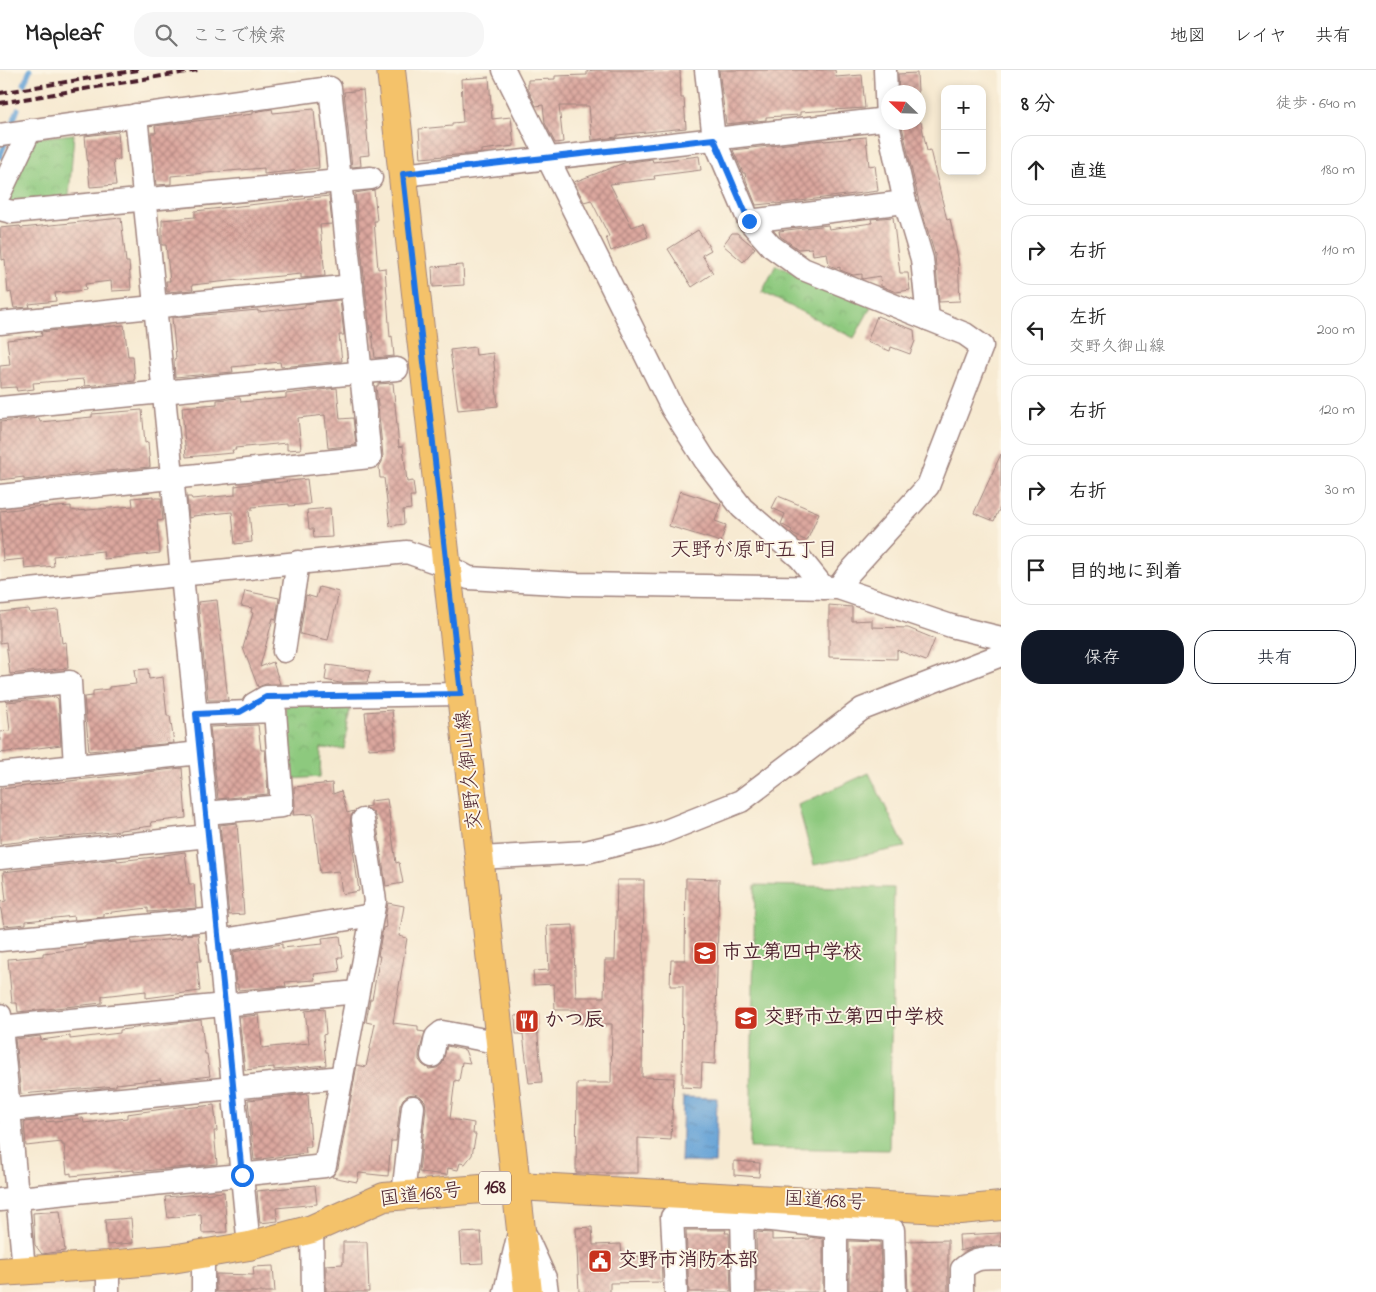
<!DOCTYPE html>
<html lang="ja">
<meta charset="utf-8">
<style>
:root{--surface:#fff;--page:#f6f6f6;--text:#222;--muted:#767676;--line:#e0e0e0;--accent:#111827}
body{margin:0;font-family:"Indie Flower","Klee One",sans-serif;background:var(--page);color:var(--text)}
.controls{position:absolute;right:15px;top:15px;display:grid;overflow:hidden;border-radius:10px;box-shadow:0 2px 8px #0003}
.controls button{width:45px;height:45px;display:grid;place-items:center;padding:0;border:0;border-bottom:1px solid var(--line);background:var(--surface);color:var(--text);font:25px sans-serif}
.compass{position:absolute;left:881px;top:15px;width:45px;height:45px;border-radius:50%;background:var(--surface);box-shadow:0 2px 8px #0003;rotate:293deg}
.stop{position:absolute;width:15px;height:15px;margin:-11px;border:4px solid #1a73e8;border-radius:50%;background:#fff}
.stop.end{background:#1a73e8;border-color:#fff;box-shadow:0 1px 5px #0008}
.list{margin:0;padding:0;list-style:none}
h2{display:flex;justify-content:space-between;align-items:center;height:65px;margin:0;padding:0 20px;font-size:21px}
h2 small{font-size:16px;font-weight:400;color:var(--muted)}
.list li{display:grid;grid-template-columns:32px 1fr auto;gap:15px;align-items:center;box-sizing:border-box;height:70px;margin:0 10px 10px;padding:0 10px;border:1px solid var(--line);border-radius:20px}
.list b{display:block;font-size:19px;white-space:nowrap}
.list p{margin:0;font-size:16px;white-space:nowrap;color:var(--muted)}
.list em{font-size:16px;font-style:normal;color:var(--muted)}
.actions{display:flex;gap:10px;padding:15px 20px}
.actions a{flex:1;padding:11px 0;border:1px solid var(--accent);border-radius:20px;text-align:center;font-size:18px;color:var(--accent)}
.actions .main{background:var(--accent);color:#fff}
.icon{flex:none;width:28px;height:28px;fill:none;stroke:currentColor;stroke-width:2;stroke-linecap:round;stroke-linejoin:round}
.map{position:relative;flex:none;width:1001px;height:1222px;overflow:hidden}
header{display:flex;align-items:center;gap:30px;box-sizing:border-box;height:70px;padding:0 25px;background:var(--surface);border-bottom:1px solid var(--line)}
header strong{font-size:24px}
nav{display:flex;gap:28px;margin-inline-start:auto;font-size:18px}
.search{width:350px;height:45px;background:var(--page);display:flex;align-items:center;gap:12px;box-sizing:border-box;padding:0 18px;border-radius:20px;color:var(--muted);font-size:19px}
main{display:flex}
aside{flex:1;background:var(--surface)}
.map>svg:first-child{display:block}
</style>
<header>
<strong>Mapleaf</strong>
<div class="search"><svg class="icon" aria-label="search" viewBox="0 0 24 24"><circle cx="10" cy="10" r="6"/><path d="M15 15l6 6"/></svg>ここで検索</div>
<nav><a>地図</a><a>レイヤ</a><a>共有</a></nav>
</header>
<main>
<div class="map">
<svg width="1001" height="1222" viewBox="0 0 1001 1222">
<defs>
<pattern id="park-crowns" width="20" height="18" patternUnits="userSpaceOnUse" patternTransform="scale(1.25)"><rect width="20" height="18" fill="#8dc97e"/><path d="M2 6a3 3 0 1 1 6 0M12 15a3 3 0 1 1 6 0" fill="none" stroke="#7bac6d"/></pattern>
<pattern id="water-ripples" width="26" height="14" patternUnits="userSpaceOnUse" patternTransform="scale(1.25)"><rect width="26" height="14" fill="#65a2d6"/><path d="M2 4q2-2 4 0t4 0M15 11q2-2 4 0t4 0" fill="none" stroke="#5583ae"/></pattern>
<pattern id="building-cross-hatch" width="8" height="8" patternUnits="userSpaceOnUse" patternTransform="scale(1.25)"><rect width="8" height="8" fill="#dca89f"/><path d="M0 0l8 8M0 8l8-8" fill="none" stroke="#b48882"/></pattern>
</defs>
<rect width="100%" height="100%" fill="#fcf5e5"/>
<filter id="ink" filterUnits="userSpaceOnUse"><feTurbulence type="fractalNoise" baseFrequency=".02" numOctaves="2"/><feDisplacementMap in="SourceGraphic" scale="10" xChannelSelector="R" yChannelSelector="G"/><feConvolveMatrix kernelMatrix="1 2 1 2 8 2 1 2 1" color-interpolation-filters="sRGB"/></filter>
<filter id="wash" filterUnits="userSpaceOnUse"><feTurbulence type="fractalNoise" baseFrequency=".0096" numOctaves="4" result="noise"/><feDisplacementMap in="SourceGraphic" scale="20" xChannelSelector="R" yChannelSelector="G"/><feGaussianBlur stdDeviation="1.12" result="paint"/><feColorMatrix in="noise" values="0 0 0 0 0 0 0 0 0 0 0 0 0 0 0 0 0 1.4 0 .05"/><feComposite in="paint" operator="in"/></filter>
<g filter="url(#wash)">
<rect width="100%" height="100%" fill="#f7ead2"/>
<g fill="#8dc97e" stroke="#6c7454">
<path d="M869 703 905 777 814 795 798 735Z"/>
<path d="M755 815 894 818 889 1080 750 1078Z"/>
</g>
<g fill="url(#park-crowns)" stroke="#6c7454">
<path d="M74 64 69 127 3 134 35 68Z"/>
<path d="M776 195 871 237 854 268 762 222Z"/>
<path d="M351 632 344 679 321 678 320 707 290 709 286 634Z"/>
</g>
<path fill="url(#water-ripples)" stroke="#586080" d="M683 1027 717 1028 715 1093 681 1092Z"/>
<g fill="none" stroke-linecap="round" stroke-linejoin="round">
<g stroke="#65a2d6" stroke-width="5">
<path d="M24 14 30 0"/>
<path d="M11 57 18 39"/>
<path d="M0 87 7 69"/>
</g>
</g>
<g id="blocks">
<g fill="url(#building-cross-hatch)">
<path d="M596 0H680L681 28H684L686 58 617 65V67L592 70 589 36H559L563 72 555 73 545 53 543 35 536 36 528 19V10L555 9V6L587 5V1Z"/>
<path d="M719 0H835L836 7 862 5 865 38 800 42V45L766 47V50L726 54Z"/>
<path d="M917 3 918 22H899L898 4Z"/>
<path d="M489 7 492 49 511 47 514 76 481 80V83L421 88 419 59 452 56V53L463 52 461 9Z"/>
<path d="M363 20 369 85 360 86 361 96 352 97 344 22Z"/>
<path d="M272 39 273 43 314 39 319 98 264 104V98L171 106V114L156 115 151 63H156L155 56 253 44V42Z"/>
<path d="M901 52H921L927 81 930 80 947 150 950 149 958 188 960 231 939 232 935 185 919 132Z"/>
<path d="M118 62 120 89 113 90 116 115 90 117 85 66Z"/>
<path d="M866 67 869 96 875 95 878 121 776 134V133L756 135 746 110 745 103H743L733 80 823 70 824 71Z"/>
<path d="M699 86 701 100 654 106 655 109 610 114 632 157 643 153 648 167 611 181 606 167 609 166 591 130 584 132 574 112 624 93 652 89 653 92Z"/>
<path d="M374 120 377 151H374L378 199 385 198 390 267 392 266 394 286 375 288 372 262H370L355 123Z"/>
<path d="M329 126 332 154 320 155 325 206 301 208V204L219 212 192 215 193 220 167 222 166 211H170L166 175H162V150L195 147V141Z"/>
<path d="M893 147 900 203H908L910 220 896 222 881 216 880 206 862 209V204L853 205 840 200V197L836 198 829 195 827 183 813 185 812 178 798 179 780 166 779 161 828 155 829 159 872 153 871 149Z"/>
<path d="M121 148 126 192H129L131 220 112 221 111 211 85 214 86 220 55 223 56 231 29 234 30 237 14 238 11 222 8 223 5 189 2 190 0 158 20 156 21 158Z"/>
<path d="M698 160 711 180 702 185 713 203 692 217 668 179Z"/>
<path d="M732 163H737L755 178 743 192 723 175Z"/>
<path d="M463 195 464 215 433 217 432 197Z"/>
<path d="M340 230 344 265H339L342 291 281 297 280 292 232 297 233 302 175 307 174 289 176 288 172 248 258 240V242L305 237V234Z"/>
<path d="M877 246 914 260 915 271 910 284 891 277 890 281 867 272Z"/>
<path d="M103 255 104 257 124 255 128 286H133L135 311 85 316 84 309 33 313 34 319 17 321 16 317 0 318V296L10 295 7 270 42 266 41 262Z"/>
<path d="M475 277 476 285 493 283 498 336 458 340 450 280Z"/>
<path d="M393 313 399 377 403 376 407 412 413 411 415 426H410L411 439 403 440 404 454 390 456 384 408H380L379 397 382 392 383 386 376 316H378V314Z"/>
<path d="M337 318 340 349 353 348 356 375 328 378 325 345 298 348 301 379 287 380V373L235 378 236 380H232L233 383 186 387 182 337 217 334V330L240 328 241 332 286 328V324Z"/>
<path d="M142 340 145 373 148 372 150 397 75 404 24 410V407L0 410V352L39 348 40 352 92 347V344Z"/>
<path d="M1001 384V435L994 451 974 443Z"/>
<path d="M307 409 310 434 289 436V434L252 437V440L249 441 252 472 235 474 232 442 193 446V447L189 448 187 427H191L192 429 235 425V416L274 410V413Z"/>
<path d="M680 421 721 434 715 451 726 455 721 472 669 456Z"/>
<path d="M153 426V428H161L163 450 157 451 160 483 104 489 103 481 53 486 54 496 25 499 24 489 3 491 0 441 43 436V438L71 436V440L77 441 133 436 132 428Z"/>
<path d="M778 426 819 443 807 471 794 465 791 462 792 460 781 454 785 444 772 438Z"/>
<path d="M330 438 332 467 314 468 313 459H309L307 440Z"/>
<path d="M319 517 339 522 328 570 300 564 306 525 316 528Z"/>
<path d="M245 521 279 528 276 549 273 548 260 597 273 592 280 614H266L258 617 243 578 253 543 251 542 252 538 241 536Z"/>
<path d="M217 530 228 630H208L198 532Z"/>
<path d="M829 535 852 537V551L872 550V557L908 558 935 569 926 591 897 580V589L829 587Z"/>
<path d="M29 539 30 543 58 540 62 573 66 572 68 598 10 604 6 572 0 573V542Z"/>
<path d="M327 595 370 601 367 612 340 613 325 610Z"/>
<path d="M148 599 149 609 163 607 167 646H170L174 673 89 681 84 627 93 626V621L109 619V617L136 614 134 600Z"/>
<path d="M56 627 58 629 61 675 0 683V662L10 661 7 632Z"/>
<path d="M392 640 396 677 369 679 365 642Z"/>
<path d="M258 655 261 680H265L268 724 218 729 210 657Z"/>
<path d="M182 698 186 748 151 752 152 756 120 760V761L0 774V719Z"/>
<path d="M332 713 333 724 341 721 347 743 354 741 351 746 350 757 359 821 342 824 339 801 320 803 313 744 293 745 295 735 294 717Z"/>
<path d="M387 729 396 793 399 792 403 813 386 816 376 748 373 742 365 737 370 736V731Z"/>
<path d="M237 753 244 844 229 845 220 755Z"/>
<path d="M185 782 189 814H194L196 838 148 842V838L104 843V847L75 850 74 846 26 851V854L4 856 0 835V832L6 831 3 802 90 792 117 789V791L164 786V785Z"/>
<path d="M686 808 719 809 715 994 702 993 701 1018 682 1017 683 916H670L671 890H685Z"/>
<path d="M617 810H644L642 1007 674 1008 671 1070 638 1068V1103H576L577 1013H611L612 954 576 953V940H555L554 914 534 915 533 901 549 900 547 856 573 855 576 927H604L605 890H615Z"/>
<path d="M388 833 404 836 399 866 407 868 393 953 418 956V961L425 962 419 983V990L423 995 429 999 437 998 442 994 447 976 465 980 470 993 462 992 459 1011 455 1010 450 1049 474 1053 473 1064H476L472 1085 465 1094 460 1093 458 1100 448 1098 447 1105 419 1102 426 1038 425 1031 420 1026 414 1024 408 1025 403 1029 400 1035 396 1071H391L388 1106 359 1103 357 1112 332 1107 338 1098 357 995 366 997 375 954 366 952 370 929H372L380 886H378L383 858 386 857 385 848Z"/>
<path d="M198 864 201 891H197L200 921 146 928V921L102 926V933L18 942 17 933H12L8 889 43 886V883L86 878V875L131 870V874L182 868V865Z"/>
<path d="M340 866 343 887H338L340 901 314 904 315 910 285 912 286 916 238 920V914H236L233 882 282 874V878L323 874 322 868Z"/>
<path d="M324 939 326 964 323 965 326 995 274 1000V997L245 1000 239 947 259 945 262 978 309 973 305 941Z"/>
<path d="M536 944 542 1012 529 1013 523 964H516L515 946Z"/>
<path d="M201 950 205 984H207L210 1006 161 1012V1009L116 1014V1016L21 1024 15 969 40 966 41 970 70 966V969L120 963V960L151 956Z"/>
<path d="M308 1024 311 1077H305L306 1083 254 1090 248 1030Z"/>
<path d="M214 1035 217 1061H214L217 1094 134 1102V1100L71 1106V1103L67 1104 64 1075H62V1072L26 1076 24 1052 46 1050V1052L83 1048 84 1053 127 1048V1044L185 1036V1038Z"/>
<path d="M734 1091 760 1093 759 1107 734 1105Z"/>
<path d="M315 1115 317 1134 276 1138 278 1151 260 1153 257 1121Z"/>
<path d="M224 1122 227 1162 202 1163 201 1144 168 1148 165 1127Z"/>
<path d="M60 1141 65 1181 42 1184 35 1175 33 1143Z"/>
<path d="M131 1148 133 1173 107 1175 105 1150Z"/>
<path d="M592 1157 593 1175 621 1174 622 1187 660 1186 661 1181 662 1212 610 1213V1222H579L576 1158Z"/>
<path d="M686 1160H726L725 1163H729L731 1222H689Z"/>
<path d="M481 1162 483 1193 462 1194 460 1163Z"/>
<path d="M756 1162 772 1163V1170L810 1169V1167L823 1169V1222H757Z"/>
<path d="M1001 1163V1175L978 1176 960 1181 959 1165Z"/>
<path d="M948 1170V1222H908L906 1171Z"/>
<path d="M849 1171 880 1172 882 1222H849Z"/>
<path d="M343 1172H367L369 1222H326V1195L343 1194Z"/>
<path d="M273 1196 275 1222H216V1204L254 1205 253 1197Z"/>
</g>
</g>
</g>
<g filter="url(#ink)">
<use href="#blocks" fill-opacity="0" stroke="#a0847e" stroke-width="1"/>
<g fill="none" stroke-linecap="round" stroke-linejoin="round">
<g stroke="#a0847e" stroke-width="25">
<g id="minor">
<path d="M504 0 672 338 705 390 742 438 800 488 824 518"/>
<path d="M706 0 714 69 749 151 771 176 803 199 928 249 922 189 905 132 887 49 885 0"/>
<path d="M136 45 249 1176"/>
<path d="M0 65 330 18 370 387 0 426"/>
<path d="M403 105 887 49"/>
<path d="M0 123 30 60"/>
<path d="M0 139 12 142 371 108"/>
<path d="M749 151 905 132"/>
<path d="M0 253 352 216"/>
<path d="M0 338 397 299"/>
<path d="M838 518 849 503 928 416 982 276 965 264 928 249"/>
<path d="M0 523 407 482 447 496 469 508 575 514 838 518 951 556 1001 568"/>
<path d="M284 581 298 492"/>
<path d="M0 619 70 612 75 696"/>
<path d="M254 634 266 627 461 624"/>
<path d="M196 644 275 641 282 736 206 743"/>
<path d="M0 704 200 683"/>
<path d="M0 788 208 766"/>
<path d="M480 788 586 782 656 765 741 731 862 639 1001 585"/>
<path d="M0 870 216 849"/>
<path d="M218 871 372 845"/>
<path d="M0 945 24 1199"/>
<path d="M0 957 357 922"/>
<path d="M432 986 436 967 442 962 501 973"/>
<path d="M0 1041 342 1007"/>
<path d="M403 1125 413 1037"/>
<path d="M0 1130 325 1096 375 831 363 750"/>
<path d="M312 1159 313 1222"/>
<path d="M526 1166 545 1208 547 1222"/>
<path d="M108 1222V1195"/>
<path d="M203 1222V1183"/>
<path d="M505 1222 518 1167"/>
<path d="M676 1222 672 1147H742"/>
<path d="M744 1222 742 1147 836 1157"/>
<path d="M836 1222V1157L893 1160 895 1222"/>
<path d="M962 1222V1199C977 1186 982 1189 1001 1188"/>
</g>
</g>
<g stroke="#a0847e" stroke-width="30">
<path id="major" d="M391 0 528 1222"/>
</g>
<g stroke="#a0847e" stroke-width="30">
<path id="highway" d="M0 1202 108 1195 172 1189 249 1176 312 1159 384 1127 517 1116 960 1140 1001 1136"/>
</g>
<use href="#minor" stroke="#fff" stroke-width="22"/>
<use href="#major" stroke="#f4c26a" stroke-width="28"/>
<use href="#highway" stroke="#f4c26a" stroke-width="28"/>
<g stroke="#4a1f2b" stroke-width="4" stroke-dasharray="8 4" stroke-linecap="butt">
<path d="M0 23 138 0"/>
<path d="M0 33 198 0"/>
</g>
</g>
</g>
<g fill="none" stroke-linecap="round" stroke-linejoin="round" filter="url(#ink)">
<path stroke="#1a73e8" stroke-width="6" d="M242 1105 196 644 240 642 266 627 461 624 403 104 714 69 749 151"/>
</g>
<defs>
<g id="school-square" transform="scale(1.25)"><rect x="-9" y="-9" width="18" height="18" rx="4" fill="#c8321e" stroke="#fcf5e5"/><path d="M0-5L7-2L0 1L-7-2ZM-4 1L0 2.5L4 1V4Q0 6-4 4Z" fill="#fff"/></g>
<g id="restaurant-square" transform="scale(1.25)"><rect x="-9" y="-9" width="18" height="18" rx="4" fill="#c8321e" stroke="#fcf5e5"/><path d="M-5-6h1v4h1v-4h1v4h1v-4h1v5L-1.5 .5V6h-2V.5L-5-1ZM5-6V6H3V1.5H1.5Q1.5-4 5-6Z" fill="#fff"/></g>
<g id="civic-square" transform="scale(1.25)"><rect x="-9" y="-9" width="18" height="18" rx="4" fill="#c8321e" stroke="#fcf5e5"/><path d="M-.6-6.5H3V-4.5H.6V-3L4-1V1h2V6H-6V1h2V-1L-.6-3ZM-1.2 2.5V6h2.4V2.5Z" fill="#fff"/></g>
</defs>
<g fill-rule="evenodd">
<use href="#school-square" x="705" y="883"/>
<use href="#school-square" x="746" y="948"/>
<use href="#restaurant-square" x="527" y="951"/>
<use href="#civic-square" x="600" y="1191"/>
</g>
<g text-anchor="middle" dominant-baseline="central" stroke-width="4" stroke-linejoin="round" paint-order="stroke">
<rect fill="#fcf5e5" stroke="#7f5f63" stroke-width="1" x="479" y="1101.5" width="32" height="33" rx="4"/>
<g font-size="19" font-weight="bold" fill="#4a1f2b">
<text x="495" y="1118">168</text>
</g>
<g font-size="20" fill="#4a1f2b" stroke="#fcf5e5">
<text transform="translate(470 700) rotate(-96)">交野久御山線</text>
<text transform="translate(421 1126) rotate(-7)">国道168号</text>
<text transform="translate(825 1132) rotate(3)">国道168号</text>
</g>
<g font-size="20" font-weight="bold" fill="#4a1f2b" stroke="#fcf5e5" text-anchor="start">
<text x="722" y="883">市立第四中学校</text>
<text x="764" y="948">交野市立第四中学校</text>
<text x="544" y="951">かつ辰</text>
<text x="618" y="1191">交野市消防本部</text>
</g>
<g font-size="21" fill="#4a1f2b" stroke="#fcf5e5">
<text x="754" y="481">天野が原町五丁目</text>
</g>
</g>
</svg>
<div class="controls">
<button>+</button>
<button>−</button>
</div>
<svg class="compass" viewBox="-18 -18 36 36"><path d="M0-13l5 13h-10z" fill="#e53935"/><path d="M0 13l5-13h-10z" fill="#767676"/></svg>
<div class="stop" style="left:242px;top:1105px"></div>
<div class="stop end" style="left:749px;top:151px"></div>
</div>
<aside>
<h2>8 分<small>徒歩 · 640 m</small></h2>
<ul class="list">
<li><svg class="icon" aria-label="ahead" viewBox="0 0 24 24"><path d="M12 20V5M6 11l6-6 6 6"/></svg><div><b>直進</b></div><em>180 m</em></li>
<li><svg class="icon" aria-label="right" viewBox="0 0 24 24"><path d="M7 20v-9h11M14 6l5 5-5 5"/></svg><div><b>右折</b></div><em>110 m</em></li>
<li><svg class="icon" aria-label="left" viewBox="0 0 24 24"><path d="M17 20v-9H6M10 6l-5 5 5 5"/></svg><div><b>左折</b><p>交野久御山線</p></div><em>200 m</em></li>
<li><svg class="icon" aria-label="right" viewBox="0 0 24 24"><path d="M7 20v-9h11M14 6l5 5-5 5"/></svg><div><b>右折</b></div><em>120 m</em></li>
<li><svg class="icon" aria-label="right" viewBox="0 0 24 24"><path d="M7 20v-9h11M14 6l5 5-5 5"/></svg><div><b>右折</b></div><em>30 m</em></li>
<li><svg class="icon" aria-label="arrive" viewBox="0 0 24 24"><path d="M6 21V4h12l-3 4 3 4H6"/></svg><div><b>目的地に到着</b></div></li>
</ul>
<div class="actions"><a class="main">保存</a><a>共有</a></div>
</aside>
</main>
